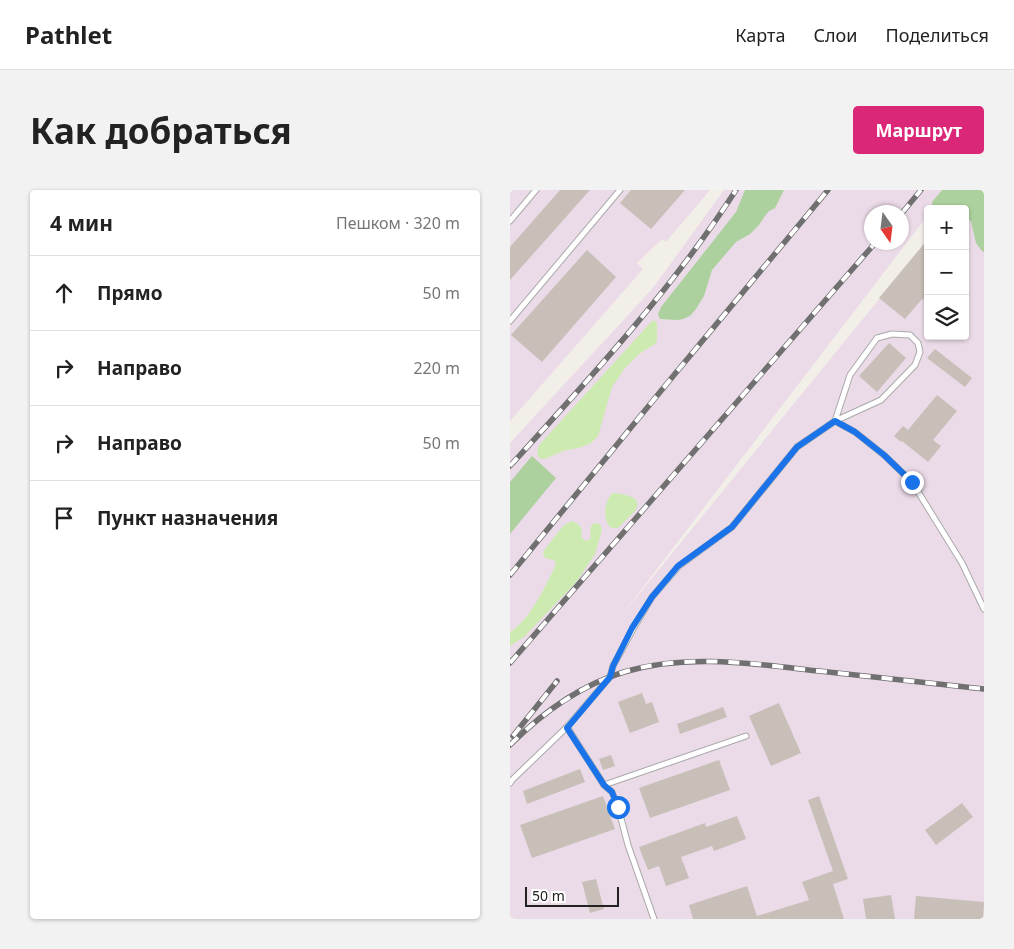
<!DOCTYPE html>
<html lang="ru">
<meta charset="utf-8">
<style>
:root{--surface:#fff;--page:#f2f2f2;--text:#222;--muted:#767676;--line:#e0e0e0;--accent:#db2777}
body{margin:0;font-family:"Noto Sans",sans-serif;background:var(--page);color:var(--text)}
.controls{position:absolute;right:15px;top:15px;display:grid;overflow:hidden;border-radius:5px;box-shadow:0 1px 4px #0004}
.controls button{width:45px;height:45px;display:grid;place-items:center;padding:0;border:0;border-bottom:1px solid var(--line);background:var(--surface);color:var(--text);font:25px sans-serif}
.compass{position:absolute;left:354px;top:15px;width:45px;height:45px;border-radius:50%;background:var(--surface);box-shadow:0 1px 4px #0004;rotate:166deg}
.scale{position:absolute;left:15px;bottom:12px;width:94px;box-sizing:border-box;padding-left:5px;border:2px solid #222;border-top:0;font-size:14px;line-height:18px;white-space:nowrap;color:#222;-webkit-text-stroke:4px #fff;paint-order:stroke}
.stop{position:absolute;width:15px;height:15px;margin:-11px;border:4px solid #1a73e8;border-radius:50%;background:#fff}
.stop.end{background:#1a73e8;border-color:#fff;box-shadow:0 1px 5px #0008}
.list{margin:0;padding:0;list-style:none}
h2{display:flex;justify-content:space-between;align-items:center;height:65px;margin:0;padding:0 20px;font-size:21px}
h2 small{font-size:16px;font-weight:400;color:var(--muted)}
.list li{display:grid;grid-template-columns:32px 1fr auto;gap:15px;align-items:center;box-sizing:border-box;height:75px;padding:0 20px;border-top:1px solid var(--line)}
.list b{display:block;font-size:19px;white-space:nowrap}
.list em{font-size:16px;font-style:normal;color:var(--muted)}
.icon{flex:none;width:28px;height:28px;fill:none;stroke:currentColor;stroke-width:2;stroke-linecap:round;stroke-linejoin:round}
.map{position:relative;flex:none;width:474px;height:729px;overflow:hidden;border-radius:5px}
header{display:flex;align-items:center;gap:30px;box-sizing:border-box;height:70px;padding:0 25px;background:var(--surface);border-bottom:1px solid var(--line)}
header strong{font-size:24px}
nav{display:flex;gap:28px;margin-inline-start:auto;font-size:18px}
.intro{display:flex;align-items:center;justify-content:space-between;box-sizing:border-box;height:120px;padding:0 30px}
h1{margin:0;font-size:35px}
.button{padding:12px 22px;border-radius:5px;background:var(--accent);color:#fff;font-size:18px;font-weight:700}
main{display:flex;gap:30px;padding:0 30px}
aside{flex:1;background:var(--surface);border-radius:5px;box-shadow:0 1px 4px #0004}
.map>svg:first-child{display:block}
</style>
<header>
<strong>Pathlet</strong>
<nav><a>Карта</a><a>Слои</a><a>Поделиться</a></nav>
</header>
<div class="intro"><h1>Как добраться</h1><a class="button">Маршрут</a></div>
<main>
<aside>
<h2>4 мин<small>Пешком · 320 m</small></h2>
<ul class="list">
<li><svg class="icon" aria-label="ahead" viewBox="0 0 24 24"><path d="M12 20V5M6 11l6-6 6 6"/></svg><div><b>Прямо</b></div><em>50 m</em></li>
<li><svg class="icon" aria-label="right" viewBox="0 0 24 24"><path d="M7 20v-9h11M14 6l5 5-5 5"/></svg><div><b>Направо</b></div><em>220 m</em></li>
<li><svg class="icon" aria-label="right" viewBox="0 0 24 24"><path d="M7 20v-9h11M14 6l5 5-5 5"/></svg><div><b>Направо</b></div><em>50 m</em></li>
<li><svg class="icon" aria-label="arrive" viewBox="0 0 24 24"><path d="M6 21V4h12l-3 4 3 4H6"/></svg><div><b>Пункт назначения</b></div></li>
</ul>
</aside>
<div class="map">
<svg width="474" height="729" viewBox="0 0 474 729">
<rect width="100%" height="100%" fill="#f2efe9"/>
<g fill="#ebdbe8" fill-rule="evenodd">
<path d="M0 0H200L156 52 152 49 127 73 133 79 0 231Z"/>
<path d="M214 0H443L424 19H418V25L111 426 418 49V146H455V19L452 5 474 40V729H0V253L143 98ZM362 22H392V52H362Z"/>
</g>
<g fill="#cdebb0">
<path d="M142 131H145L147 133V151L145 154 129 164 115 178 102 197 88 246 81 253 72 257 53 261 35 269H31C26 265 27 259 30 254Z"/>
<path d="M103 303C108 303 111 304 116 305 124 308 130 309 126 320L108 338C92 342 92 311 103 303Z"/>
<path d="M62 331 68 334 72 339 71 347 76 351 81 348 80 342 81 336 85 333 90 334 92 340 85 364 67 391 14 447 0 456V442C19 431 37 394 46 374L44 370 35 368 33 364 35 359 54 335Z"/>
</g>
<g fill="#add19e">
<path d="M235 0H274L265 18 259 21 255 26 249 35 240 44 226 52 202 80 194 106 186 119 180 126 173 129 168 130 150 129 148 124 151 117 226 22Z"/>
<path d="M432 0H474V62L472 61 466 53 461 31 459 30 455 34V19H423L422 12Z"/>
<path d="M22 266 46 288 0 344V292Z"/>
</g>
<g fill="#c7bfb8">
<path d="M50 0H80L0 90V57Z"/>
<path d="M121 0H175L141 39 110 13Z"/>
<path d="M418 49V113L412 109 395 129 369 108Z"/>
<path d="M77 60 106 87 32 172 1 145Z"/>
<path d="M379 153 396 168 367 202 349 186Z"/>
<path d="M425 159 462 188 455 197 417 168Z"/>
<path d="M427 205 447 221 423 250 431 256 418 272 392 251 391 252 384 246 393 236 398 240Z"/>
<path d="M132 503 136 514 142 512 149 532 120 543 108 512Z"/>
<path d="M269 513 291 563 261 576 239 526Z"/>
<path d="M213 517 217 527 170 544 167 534Z"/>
<path d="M101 565 105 576 93 580 89 569Z"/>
<path d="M209 570 220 600 140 628 129 598Z"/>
<path d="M70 579 75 592 17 614 13 601Z"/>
<path d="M93 606 105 639 22 668 10 635Z"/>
<path d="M309 606 338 689 323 694 334 729H183L179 715 237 696 247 726 299 710 292 692 323 681 298 610Z"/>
<path d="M452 613 463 627 426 655 415 640Z"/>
<path d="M227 626 236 649 204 661 202 656 171 667 179 688 156 696 149 676 138 680 129 657 195 633 196 637Z"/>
<path d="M86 689 94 719 80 723 72 692Z"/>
<path d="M381 705 385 729H356L353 709Z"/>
<path d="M406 706 474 712 473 729H404Z"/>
</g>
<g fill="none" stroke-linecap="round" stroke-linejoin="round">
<g stroke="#a9a9a9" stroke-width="7">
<g id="service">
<path d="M0 31 26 0"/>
<path d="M0 131 110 0"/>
<path d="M382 144 400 145 408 153 410 162 405 175 371 210 325 231 340 185 367 148Z"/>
<path d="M57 537 94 595 102 602 108 617 118 655 144 729"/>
<path d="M0 593 2 590 57 537 100 487 103 476 123 439 142 407 169 376 222 337 287 257 325 231 345 242 374 265 402 292 452 373 474 419"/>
<path d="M94 595 236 546"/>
</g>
</g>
<use href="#service" stroke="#fff" stroke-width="5"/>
<g stroke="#707070" stroke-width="5.5">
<g id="rail">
<path d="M392 23 411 0"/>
<path d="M0 276C80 188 161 101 226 0"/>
<path d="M0 385 164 185 318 0"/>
<path d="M0 473 366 52"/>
<path d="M3 546 47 491"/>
<path d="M0 555C31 524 71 495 114 482 177 463 245 474 309 481 364 487 419 493 474 499"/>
</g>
</g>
<use href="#rail" stroke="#fff" stroke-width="4" stroke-dasharray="11" stroke-linecap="butt"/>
</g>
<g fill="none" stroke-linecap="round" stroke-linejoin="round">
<path stroke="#1a73e8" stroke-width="6" d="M108 617 102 602 94 595 57 538 100 487 103 476 122 438 142 407 168 376 222 337 287 257 325 231 345 242 374 265 402 292"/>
</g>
</svg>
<div class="controls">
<button>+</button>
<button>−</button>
<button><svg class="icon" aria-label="layers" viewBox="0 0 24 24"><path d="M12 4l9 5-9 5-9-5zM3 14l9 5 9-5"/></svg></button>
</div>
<svg class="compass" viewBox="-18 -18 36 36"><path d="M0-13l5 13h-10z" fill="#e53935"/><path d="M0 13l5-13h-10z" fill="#767676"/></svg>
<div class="scale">50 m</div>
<div class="stop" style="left:108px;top:617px"></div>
<div class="stop end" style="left:402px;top:292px"></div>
</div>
</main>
